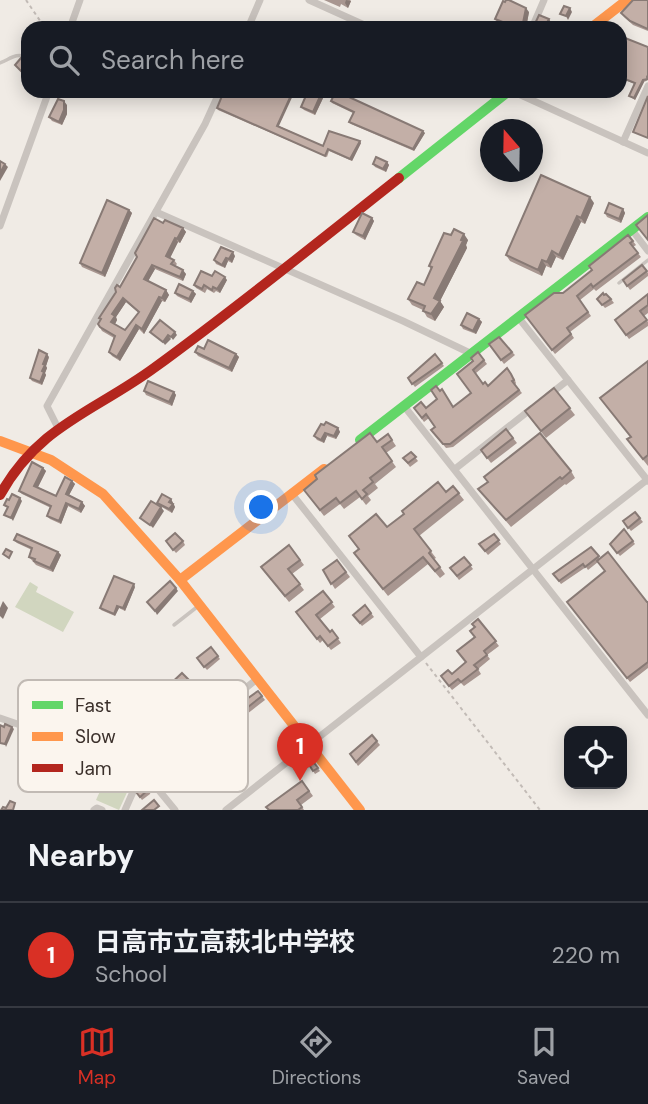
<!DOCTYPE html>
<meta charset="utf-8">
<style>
:root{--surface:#171b24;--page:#20242c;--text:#f1f3f6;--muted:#9ea1a6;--line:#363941;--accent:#d93025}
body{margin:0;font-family:"DM Sans","Noto Sans JP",sans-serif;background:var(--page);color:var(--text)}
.controls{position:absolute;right:21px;bottom:21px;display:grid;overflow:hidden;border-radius:14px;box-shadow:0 4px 18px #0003}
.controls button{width:63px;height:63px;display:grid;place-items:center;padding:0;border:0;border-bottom:2px solid var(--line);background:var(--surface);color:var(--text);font:35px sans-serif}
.compass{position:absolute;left:480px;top:119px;width:63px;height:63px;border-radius:50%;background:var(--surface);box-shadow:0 4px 18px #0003;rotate:340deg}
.you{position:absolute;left:262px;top:508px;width:24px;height:24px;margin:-18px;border:5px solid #fff;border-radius:50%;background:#1a73e8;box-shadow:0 0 0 10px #1a73e833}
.badge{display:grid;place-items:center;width:46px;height:46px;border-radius:50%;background:var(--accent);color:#fff;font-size:23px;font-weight:700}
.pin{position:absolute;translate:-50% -58px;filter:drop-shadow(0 2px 4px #0008)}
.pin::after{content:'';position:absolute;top:37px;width:24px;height:21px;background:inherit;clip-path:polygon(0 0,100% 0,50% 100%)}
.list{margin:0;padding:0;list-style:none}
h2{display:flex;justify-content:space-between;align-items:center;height:91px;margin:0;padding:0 28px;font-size:30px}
h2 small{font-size:23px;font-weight:400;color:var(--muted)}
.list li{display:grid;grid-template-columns:46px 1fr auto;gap:21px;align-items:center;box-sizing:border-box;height:105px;padding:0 28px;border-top:2px solid var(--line)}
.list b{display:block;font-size:26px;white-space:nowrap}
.list p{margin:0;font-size:23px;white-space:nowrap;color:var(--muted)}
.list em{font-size:23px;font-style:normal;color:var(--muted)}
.icon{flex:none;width:38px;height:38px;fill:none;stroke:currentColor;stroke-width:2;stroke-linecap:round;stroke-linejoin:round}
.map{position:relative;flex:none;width:648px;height:810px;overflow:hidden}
.search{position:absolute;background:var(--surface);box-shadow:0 4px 18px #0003;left:21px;right:21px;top:21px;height:77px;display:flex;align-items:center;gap:18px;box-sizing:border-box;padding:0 24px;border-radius:21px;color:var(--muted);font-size:26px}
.sheet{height:196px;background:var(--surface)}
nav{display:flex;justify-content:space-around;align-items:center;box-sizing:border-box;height:98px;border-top:2px solid var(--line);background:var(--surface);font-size:19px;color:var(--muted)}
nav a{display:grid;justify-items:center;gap:4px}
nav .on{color:var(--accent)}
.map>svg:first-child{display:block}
</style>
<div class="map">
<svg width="648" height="810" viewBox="0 0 648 810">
<rect width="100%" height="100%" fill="#f0ebe5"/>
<g fill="#d1d6bf">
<path d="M30 582 38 587 36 592 74 612 63 632 15 607Z"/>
<path d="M111 767 134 777 119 810 96 800Z"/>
</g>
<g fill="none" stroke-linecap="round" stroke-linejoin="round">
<g stroke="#c2bbb6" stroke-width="2" stroke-dasharray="3.5 3.5" stroke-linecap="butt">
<path d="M26 0 45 28"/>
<path d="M426 663 540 810"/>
</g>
<g stroke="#c9c3be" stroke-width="3.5">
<path d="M0 63C12 58 15 53 28 57"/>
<path d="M619 283 648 260"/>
<path d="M174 625 197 607"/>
<path d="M68 743 91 692"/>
</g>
<g stroke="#c9c3be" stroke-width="7">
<path d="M309 0 371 28"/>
<path d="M70 28 80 0"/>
<path d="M248 28 260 0"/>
<path d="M532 28 544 0"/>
<path d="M512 91 648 153"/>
<path d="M623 142 648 86"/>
<path d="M156 212 403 321 472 354"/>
<path d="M0 226 49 91"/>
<path d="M632 230 648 251"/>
<path d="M518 317 648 481"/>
<path d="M549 395 568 380"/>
<path d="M404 406 648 715"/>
<path d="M58 428 47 406 205 124 220 91"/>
<path d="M455 469 531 409"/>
<path d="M292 494 421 657"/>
<path d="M0 718 29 728 140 776 143 771"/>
<path d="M94 810 97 808 102 810"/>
<path d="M125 810 140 776"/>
<path d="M175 810 143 771 257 679"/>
<path d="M226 810 648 479"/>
</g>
<g stroke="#63d668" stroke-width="10">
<path d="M399 178 509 91"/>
<path d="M360 440 648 217"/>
</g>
<g stroke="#ff974d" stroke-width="10">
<path d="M591 28 627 0"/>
<path d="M0 441 51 460 103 494 180 580 360 810"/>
<path d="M180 580 324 469"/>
</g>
<path stroke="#b3261e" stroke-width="10" d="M0 495C39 425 94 412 154 368 238 307 318 242 399 178"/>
</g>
<g fill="#a89690" fill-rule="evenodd">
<path d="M324 0H350L351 1 348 8 341 4 340 7Z"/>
<path d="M648 0V31L633 25 624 17 621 13Z"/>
<path d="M529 12 526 28H510L498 23 495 19Z"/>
<path d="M620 36 648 47V80L644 82 635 100 629 96 635 84 620 78Z"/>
<path d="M324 96 315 115 304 110 301 107Z"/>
<path d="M331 101 425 133 414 151 351 124 349 122 353 113 332 103Z"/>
<path d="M67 105V114L62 125 52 121 49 117Z"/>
<path d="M217 108 279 126 323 146 361 143 352 161 329 151 327 157 218 110Z"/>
<path d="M387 162 389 165 386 172 375 167 373 164Z"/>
<path d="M594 203 585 224 581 222 563 260 556 257 551 268 546 266 542 276 510 261 506 255Z"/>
<path d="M623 209 625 213 621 223 607 217 605 213Z"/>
<path d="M129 210 132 213 105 277 82 267 80 263Z"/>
<path d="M372 218 374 221 365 240 356 235 353 232Z"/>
<path d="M163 223 183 228 186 232 180 243 178 242 170 258 174 260 177 264 175 266 186 274 183 281 155 269 148 281 166 290 169 295 165 302 162 301 144 334 139 329 120 361 112 356 109 352 114 338 102 331 98 324 101 320 99 318ZM126 302 139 313 125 330 115 324 117 320 116 317Z"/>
<path d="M451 235 468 240 466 245 467 248 440 301 444 307 435 321 427 317 423 310 412 305 408 299 424 285 431 269 429 266Z"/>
<path d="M628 235 636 245 633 247 641 257 596 291 594 289 580 300 591 316 570 332 574 338 555 354 525 315 563 293 592 270Z"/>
<path d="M235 256 232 263 228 261 225 268 216 264 214 260Z"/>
<path d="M642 265 648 273V276L630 290 623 280Z"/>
<path d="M212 276 227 280 220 293 216 291 214 293 207 289 205 293 196 288 194 285Z"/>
<path d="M193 291 196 294 191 303 177 296 175 293Z"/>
<path d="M648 294V313L644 316 648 322V326L629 339 615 320Z"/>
<path d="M604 295 611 299 614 303 605 308 597 299Z"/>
<path d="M479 319 482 322 476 334 463 329 461 325Z"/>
<path d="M489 344 512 352 515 355 504 364Z"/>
<path d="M204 349 236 354 239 357 232 372 198 356 195 352Z"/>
<path d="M478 352 487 364 476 373 483 384 488 386 514 378 516 383 515 385 522 393 453 447 446 448 431 430 435 427 429 418 424 422 414 408 454 407 471 393 473 361Z"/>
<path d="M435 354 444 366 415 387 408 378Z"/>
<path d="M49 357 46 366 47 368 45 373 46 375 42 385 32 381 30 378Z"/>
<path d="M648 361V466L632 446 630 437Z"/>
<path d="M554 388 575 415 546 438 530 418Z"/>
<path d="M144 391 174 392 176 395 172 406 146 395Z"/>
<path d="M324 425 338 428 340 432 336 439 327 436 324 443 317 440 314 436Z"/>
<path d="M506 429 517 443 491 463 481 450Z"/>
<path d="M388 434 396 446 386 453 396 467 375 484 378 488 368 496 371 500 366 505 360 497 344 509 340 504 324 516 304 490 317 479Z"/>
<path d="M411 452 418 461 410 467 403 458Z"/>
<path d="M43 468 46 471 38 487 56 496 72 481 75 484 69 495 82 502 85 506 81 513 68 506 61 524 50 519 47 516 51 508 22 494 19 491Z"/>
<path d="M571 471 575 478 566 485 565 484 511 527 478 489Z"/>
<path d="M453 486 464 500 419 536 436 558 434 559 445 574 440 578 428 564 388 596 359 559 358 549 349 536 387 527 446 492Z"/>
<path d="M171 499 175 507 172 513 160 506 157 503Z"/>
<path d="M635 512 643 522 631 531 623 521Z"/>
<path d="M624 529 635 544 620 556 610 544Z"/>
<path d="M494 534 501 544 488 555 479 544Z"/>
<path d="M14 540 58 552 61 555 53 572 36 565 29 557 32 550 17 543Z"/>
<path d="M166 541H183L185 545 176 553Z"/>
<path d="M289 545 304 565 292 574 304 590 289 602 261 567Z"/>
<path d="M591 547 600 559 647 602H648V668L630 682 567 602 605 572 598 562 588 570 586 567 561 584 553 574Z"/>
<path d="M464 557 473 569 459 580 450 568Z"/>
<path d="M337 560 350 577 335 589 323 570Z"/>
<path d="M135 587 125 611 119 608 115 616 101 610 100 608Z"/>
<path d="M323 591 335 607 320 619 330 632 332 630 341 643 331 650 323 640 320 643 296 612Z"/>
<path d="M365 605 374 617 362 626 353 615Z"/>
<path d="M478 619 499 646 487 655 490 659 478 669 481 674 464 686 461 683 452 690 441 676 452 674 466 662 475 638V627Z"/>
<path d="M211 647 220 659 207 670 197 658Z"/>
<path d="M188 679 190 682 181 691 172 707 164 703 161 699Z"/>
<path d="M258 691 265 700 183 764 168 779 161 783 157 778 189 744 199 738Z"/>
<path d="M68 701 71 704 65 720 62 719 55 733 45 728 42 725Z"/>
<path d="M106 710 99 723 88 717 85 713Z"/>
<path d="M372 735 380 745 358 766 350 754Z"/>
<path d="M305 751 320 771 315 774 310 766 299 775 290 763Z"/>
<path d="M302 781 313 796 301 805 304 810H268Z"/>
<path d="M151 791 150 794 142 800 136 792Z"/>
</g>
<g fill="#887a75">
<path d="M346 0 351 1 348 8 345 3Z"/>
<path d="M526 8 529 12 526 28 523 23Z"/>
<path d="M570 8 572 12 568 20 566 16Z"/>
<path d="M549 19 552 24 550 28H544Z"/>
<path d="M643 80 644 82 635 100 634 98Z"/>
<path d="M293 91H295L278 128 277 126Z"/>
<path d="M322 92 324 96 315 115 313 112Z"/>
<path d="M64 101 67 105V114L62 125 59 122Z"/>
<path d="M423 131 425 133 414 151 413 149Z"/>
<path d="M360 141 361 143 352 161 350 159Z"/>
<path d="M387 162 389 165 386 172 383 169Z"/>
<path d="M5 164 8 167 0 181V173Z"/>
<path d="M590 197 594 203 585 224 581 218Z"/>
<path d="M623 209 625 213 621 223 619 219Z"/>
<path d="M129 210 132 213 105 277 102 273Z"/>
<path d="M577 216 581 222 563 260 559 255Z"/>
<path d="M372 218 374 221 365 240 363 236Z"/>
<path d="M183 228 186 232 180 243 177 239Z"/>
<path d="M464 234 468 240 466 245 467 248 440 301 444 307 435 321 431 314 434 298Z"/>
<path d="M175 238 178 242 169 260 166 256Z"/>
<path d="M552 251 556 257 551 268 547 262Z"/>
<path d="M233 252 235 256 232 263 229 259Z"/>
<path d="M226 258 228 261 225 268 222 265Z"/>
<path d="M542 260 546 266 542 276 538 270Z"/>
<path d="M152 265 155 269 147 283 144 279Z"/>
<path d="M183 270 186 274 183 281 180 277Z"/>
<path d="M225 277 227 280 220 293 217 289Z"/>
<path d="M166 290 169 295 165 302 162 298Z"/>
<path d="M193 291 196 294 191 303 189 299Z"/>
<path d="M159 297 162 301 144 334 142 329Z"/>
<path d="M123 298 126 302 116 317 117 320 114 326 111 322 112 314Z"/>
<path d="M479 319 482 322 476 334 473 331Z"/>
<path d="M136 325 139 329 120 361 117 357Z"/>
<path d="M175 332 177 335 173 340 171 337Z"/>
<path d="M168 335 171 339 165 345 163 342Z"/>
<path d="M47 354 49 357 46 366 47 368 45 373 46 375 42 385 40 382 43 364Z"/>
<path d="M236 354 239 357 232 372 229 368Z"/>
<path d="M174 392 176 395 172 406 169 402Z"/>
<path d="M338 428 340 432 336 439 334 436Z"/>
<path d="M325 433 327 436 324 443 321 440Z"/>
<path d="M43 468 46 471 37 489 34 486Z"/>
<path d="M72 481 75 484 68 497 66 494Z"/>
<path d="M20 498 22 501 13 521 11 518Z"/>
<path d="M171 499 175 507 172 513 169 509V502Z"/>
<path d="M82 502 85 506 81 513 79 509Z"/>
<path d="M66 503 68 506 61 524 59 521Z"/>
<path d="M161 507 164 511 153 528 150 525Z"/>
<path d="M58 552 61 555 53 572 50 568Z"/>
<path d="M134 584 135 587 125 611 123 608Z"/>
<path d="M176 588 178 591 157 615 155 611Z"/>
<path d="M3 601 8 608 3 619 0 616V608Z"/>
<path d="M117 606 119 608 115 616 114 614Z"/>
<path d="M178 688 181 691 172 707 170 704Z"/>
<path d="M68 701 71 704 65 720 63 717Z"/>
<path d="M104 707 106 710 99 723 96 719Z"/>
<path d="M60 715 62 719 55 733 53 729Z"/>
<path d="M12 727 14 729 6 747 5 744Z"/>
</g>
<g fill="#c3afa7" stroke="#887a75" stroke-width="2" fill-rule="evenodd">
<path d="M506 0H509L526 8 523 23 525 28H518L495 19 503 1 505 2Z"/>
<path d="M633 0H648V29L630 21 621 13Z"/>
<path d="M564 6 570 8 566 16 560 14Z"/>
<path d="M539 15 549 19 544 28H531H533Z"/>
<path d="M620 36 648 47V75L647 77 648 79 643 80 634 98 629 96 635 83 620 77Z"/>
<path d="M21 58 27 63 28 61V78L15 65Z"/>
<path d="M224 91H293L277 126 323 146 329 131 360 141 350 159 328 149 325 156 217 108Z"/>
<path d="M308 91H319L322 92 313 112 301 107Z"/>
<path d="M336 91 423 131 413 149 349 122 354 112 331 101Z"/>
<path d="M648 96V138L633 132Z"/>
<path d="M58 99 64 101V110L59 122 49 117Z"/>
<path d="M376 157 387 162 383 169 373 164Z"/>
<path d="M0 161 5 164 0 173Z"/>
<path d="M541 175 590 197 581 218 577 216 559 255 552 251 547 262 542 260 538 270 506 255Z"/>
<path d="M107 200 129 210 102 273 80 263Z"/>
<path d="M609 203 623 209 619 219 605 213Z"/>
<path d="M362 213 372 218 363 236 353 232Z"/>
<path d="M648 215V240L636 225Z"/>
<path d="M154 218 163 223 165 220 183 228 177 239 175 238 166 256 174 260 171 264 183 270 180 277 152 265 144 279 166 290 162 298 159 297 142 329 136 325 117 357 109 352 115 336 100 327 98 324 101 319 99 318 116 292 115 288 117 285 120 287 137 257 135 253ZM123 298 139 312 125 330 111 322 115 316 112 314Z"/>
<path d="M454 229 464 234 461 240 463 241 434 298 440 301 431 314 423 311 425 306 408 299 417 282 424 285 432 267 429 266 444 233 451 235Z"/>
<path d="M628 235 633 241 630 243 638 253 593 287 591 284 577 296 588 312 567 328 571 334 552 350 525 315 554 293H563L592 270 589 266Z"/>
<path d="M221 247 233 252 229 259 226 258 222 265 214 260Z"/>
<path d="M642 265 647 271 627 286 623 280Z"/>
<path d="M201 271 212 276 215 271 225 277 217 289 213 287 212 290 204 285 202 289 194 285Z"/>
<path d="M179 284 193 291 189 299 175 293Z"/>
<path d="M603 293 604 295 606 294 611 299 602 305 597 299Z"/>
<path d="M648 294V305L640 311 647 320 626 335 615 320Z"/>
<path d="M467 313 479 319 473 331 461 325Z"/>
<path d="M160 320 175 332 171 337 168 335 163 342 150 332Z"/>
<path d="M499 337 512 352 501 360 489 344Z"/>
<path d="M208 340 236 354 229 368 195 352 198 346 204 349Z"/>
<path d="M39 350 47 354 43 364 45 365 42 371 44 372 40 382 30 378Z"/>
<path d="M478 352 484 360 473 370 483 384 485 382 488 386 507 368 511 374 514 380 512 381 519 390 450 444H443L431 430 435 427 426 414 422 418 414 408 421 402 426 408 437 399 431 390 436 386 440 391 442 389 453 407 471 393 457 374 473 361 471 358Z"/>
<path d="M435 354 442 363 412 384 408 378Z"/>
<path d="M648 361V455L643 459 627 439 631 437 600 398Z"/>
<path d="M148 381 174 392 169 402 144 391Z"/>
<path d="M554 388 570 408 541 431 525 411Z"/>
<path d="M326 422 338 428 334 436 325 433 321 440 314 436 321 424 324 425Z"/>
<path d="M506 429 513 438 487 458 481 450Z"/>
<path d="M370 433 377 442 388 434 392 440 382 447 392 461 370 478 373 482 363 490 367 494 362 499 356 491 340 503 336 498 320 510 304 490 317 479 315 475Z"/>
<path d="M540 433 571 471 562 479 560 477 506 520 478 489 488 482 484 477Z"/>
<path d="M411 452 416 457 408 463 403 458Z"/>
<path d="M32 462 43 468 34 486 56 496 65 477 72 481 66 494 82 502 79 509 66 503 59 521 47 516 51 506 19 491Z"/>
<path d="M438 482 446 492 453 486 459 493 414 529 431 551 429 553 440 567 435 571 423 557 383 589 354 553 359 549 349 536 376 514 387 527 404 514 402 511Z"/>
<path d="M12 494 20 498 11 518 4 515 8 507 4 505 7 499 9 500Z"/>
<path d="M162 494 171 499 169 502 173 504 169 509 157 503Z"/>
<path d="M151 501 161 507 150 525 140 518Z"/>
<path d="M635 512 640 518 628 528 623 521Z"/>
<path d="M624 529 633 541 617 553 610 544Z"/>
<path d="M175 533 183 541 173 550 166 541Z"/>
<path d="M17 534 58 552 50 568 34 561 35 559 29 557 32 548 14 540Z"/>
<path d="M494 534 499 540 485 551 479 544Z"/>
<path d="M289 545 300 560 288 569 300 584 285 596 261 567Z"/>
<path d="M591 547 599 556 585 567 583 564 559 581 553 574Z"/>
<path d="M6 549 12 552 9 558 3 554Z"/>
<path d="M608 552 647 602H648V662L627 678 567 602 605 571 597 561Z"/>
<path d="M464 557 471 565 457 576 450 568Z"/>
<path d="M337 560 346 572 331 584 323 570Z"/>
<path d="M114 576 134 584 123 608 117 606 114 614 100 608Z"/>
<path d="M170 581 176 588 155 611 147 602Z"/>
<path d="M323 591 332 602 316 615 330 632 332 630 338 638 328 646 320 636 317 639 296 612Z"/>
<path d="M365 605 371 613 360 623 353 615Z"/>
<path d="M478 619 496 641 484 651 487 655 474 665 478 669 461 682 458 679 449 686 441 676 448 670 452 674 466 662 457 651 475 637 470 631 475 627 472 624Z"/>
<path d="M211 647 218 656 204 667 197 658Z"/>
<path d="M182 673 188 679 178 688 170 704 161 699 168 686Z"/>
<path d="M258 691 262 696 181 760 165 775 159 779 154 774 157 772 155 770 179 751 177 749 187 741 189 744 198 736 199 738 217 720Z"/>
<path d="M5 724 12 727 5 744 0 743V725L4 727Z"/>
<path d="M372 735 377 741 356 762 350 754Z"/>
<path d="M305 751 318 768 313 771 308 763 297 772 290 763Z"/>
<path d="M143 780 149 787 148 790 140 797 136 792Z"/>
<path d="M302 781 309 791 297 800 302 807 298 810H269L266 807Z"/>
<path d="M154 800 159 806 154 810H142Z"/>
<path d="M10 801 15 803 13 810H1L3 807 6 808Z"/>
</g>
<rect x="18" y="680" width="230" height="112" rx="10" fill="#fbf5ee" stroke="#c1bab4" stroke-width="2"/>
<rect x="32" y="701" width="31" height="8" fill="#63d668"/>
<rect x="32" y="732" width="31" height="9" fill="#ff974d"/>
<rect x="32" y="764" width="31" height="8" fill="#b3261e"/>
<g font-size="19" fill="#3b302b">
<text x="75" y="712">Fast</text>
<text x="75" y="743">Slow</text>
<text x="75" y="775">Jam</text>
</g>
</svg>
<div class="controls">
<button><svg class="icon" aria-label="locate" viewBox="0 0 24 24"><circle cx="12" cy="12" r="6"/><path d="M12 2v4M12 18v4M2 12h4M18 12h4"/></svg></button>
</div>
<svg class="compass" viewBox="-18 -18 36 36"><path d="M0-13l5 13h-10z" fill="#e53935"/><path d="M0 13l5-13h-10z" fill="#9ea1a6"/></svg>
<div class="you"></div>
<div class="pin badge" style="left:300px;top:781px">1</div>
<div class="search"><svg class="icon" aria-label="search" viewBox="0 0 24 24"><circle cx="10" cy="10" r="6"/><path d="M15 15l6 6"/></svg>Search here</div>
</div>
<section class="sheet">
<h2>Nearby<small></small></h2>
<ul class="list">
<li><span class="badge">1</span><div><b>日高市立高萩北中学校</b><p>School</p></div><em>220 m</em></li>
</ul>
</section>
<nav>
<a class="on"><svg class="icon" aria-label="map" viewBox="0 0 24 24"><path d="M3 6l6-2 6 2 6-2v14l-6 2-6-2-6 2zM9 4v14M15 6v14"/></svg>Map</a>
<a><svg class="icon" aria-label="directions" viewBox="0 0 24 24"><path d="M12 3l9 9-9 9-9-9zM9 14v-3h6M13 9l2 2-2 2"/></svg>Directions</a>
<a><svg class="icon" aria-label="saved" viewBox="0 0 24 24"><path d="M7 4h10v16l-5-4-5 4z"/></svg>Saved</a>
</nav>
